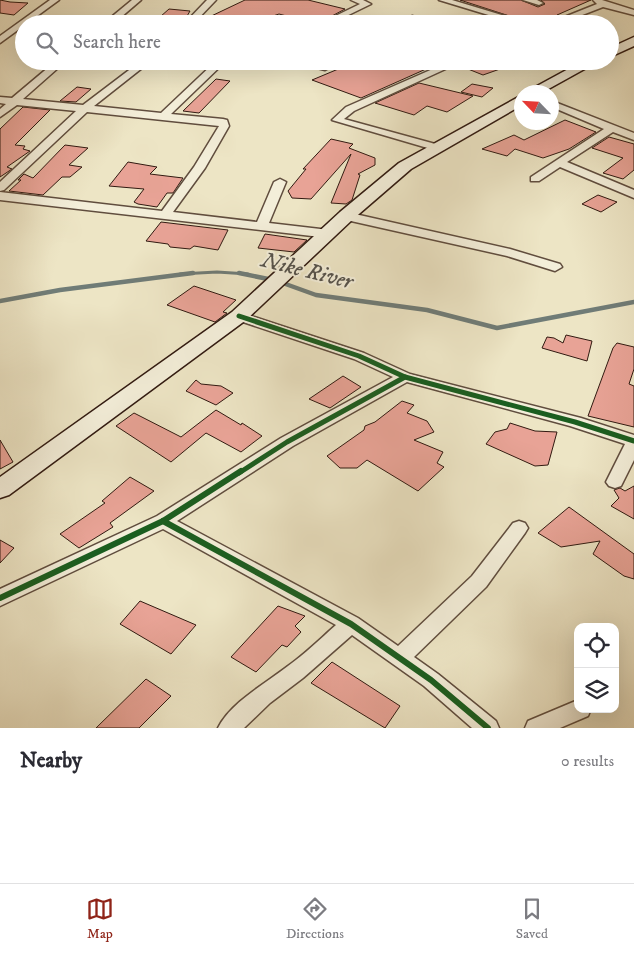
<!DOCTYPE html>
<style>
:root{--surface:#fff;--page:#f2f2f3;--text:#2b2b33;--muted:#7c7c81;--line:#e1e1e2;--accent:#8f2418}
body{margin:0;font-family:"IM FELL DW Pica",serif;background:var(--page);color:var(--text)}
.controls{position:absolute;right:15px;bottom:15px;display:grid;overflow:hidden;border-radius:10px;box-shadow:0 5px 20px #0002}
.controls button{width:45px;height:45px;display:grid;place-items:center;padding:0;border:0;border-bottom:1px solid var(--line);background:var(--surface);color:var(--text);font:25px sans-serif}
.compass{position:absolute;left:514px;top:85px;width:45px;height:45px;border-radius:50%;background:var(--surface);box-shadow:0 5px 20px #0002;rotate:295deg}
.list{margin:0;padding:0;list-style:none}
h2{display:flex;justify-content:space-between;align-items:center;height:65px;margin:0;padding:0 20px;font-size:21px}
h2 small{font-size:16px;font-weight:400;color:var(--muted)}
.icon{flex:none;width:28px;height:28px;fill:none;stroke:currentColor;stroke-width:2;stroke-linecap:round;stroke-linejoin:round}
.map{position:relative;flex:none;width:634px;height:728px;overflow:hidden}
.search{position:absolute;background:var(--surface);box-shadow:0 5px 20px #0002;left:15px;right:15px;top:15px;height:55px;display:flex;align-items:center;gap:12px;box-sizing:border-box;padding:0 18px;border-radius:28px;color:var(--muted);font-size:19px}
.sheet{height:155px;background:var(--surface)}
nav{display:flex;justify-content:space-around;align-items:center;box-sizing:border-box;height:70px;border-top:1px solid var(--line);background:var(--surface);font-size:14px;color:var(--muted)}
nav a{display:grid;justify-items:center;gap:2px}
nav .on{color:var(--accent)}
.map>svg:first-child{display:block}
</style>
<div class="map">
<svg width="634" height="728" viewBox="0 0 634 728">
<rect width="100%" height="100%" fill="#ede5c5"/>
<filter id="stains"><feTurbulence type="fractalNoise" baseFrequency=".004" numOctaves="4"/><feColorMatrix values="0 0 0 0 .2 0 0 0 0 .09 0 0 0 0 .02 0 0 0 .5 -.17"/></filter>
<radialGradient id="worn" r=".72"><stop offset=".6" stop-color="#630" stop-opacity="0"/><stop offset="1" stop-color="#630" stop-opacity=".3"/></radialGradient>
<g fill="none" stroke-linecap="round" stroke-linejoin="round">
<path stroke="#707c77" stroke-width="3" d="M180 274 217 272 248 274"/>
<g stroke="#707c77" stroke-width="4.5">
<path d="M239 273 273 280"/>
<path d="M280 282 316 295 427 310 497 328 634 302"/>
<path d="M0 301 60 290 193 273"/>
</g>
</g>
<g fill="#e8a396" stroke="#311a11">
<path d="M0 0 10 2 28 3 14 15 0 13Z"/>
<path d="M245 0H308L345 9 317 24 279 14 267 18 260 24 225 21 221 24H206L211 19H205Z"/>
<path d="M460 0H521L538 7 545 4 541 0H591L557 15 561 16 545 24H534Z"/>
<path d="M169 9 190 11 183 23 152 24Z"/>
<path d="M399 61H444L361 98 312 80 355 62 378 69Z"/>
<path d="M465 61H517V63L483 75 458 65Z"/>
<path d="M216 79 230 81 199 113 183 111Z"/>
<path d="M419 83 473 96 447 112 427 106 414 115 375 103Z"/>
<path d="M472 84 493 88 482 97 461 92Z"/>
<path d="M77 87 91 89 76 102 60 101Z"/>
<path d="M23 107 50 110 15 145 25 146 23 149 30 151 7 167 12 169 0 177V129Z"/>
<path d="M565 120 596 132 569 149 543 158 515 149 507 156 482 149 514 135 524 140Z"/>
<path d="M609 137 634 144V170L623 179 603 173 623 158 592 148Z"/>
<path d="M331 139 353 144 349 148 375 158V165L358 174 360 175 352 200 346 204 331 203 351 154 311 199 292 198 288 191 306 169H303Z"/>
<path d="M65 145 88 148 69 165 82 167 70 177H62L43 195 9 191 21 180H18L24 174 33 178Z"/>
<path d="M128 162 157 167 150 174 183 178 173 193H167L157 207 138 204 134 202 144 189 109 186Z"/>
<path d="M598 195 617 202 601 212 582 204Z"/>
<path d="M161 222 228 230 218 250 194 246 190 249 170 247 168 244 146 241Z"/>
<path d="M265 234 307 240 294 252 258 248Z"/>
<path d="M194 286 236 300 223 312 227 313 215 322 167 305Z"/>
<path d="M566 335 592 341 587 361 542 348 547 337 554 338 563 343Z"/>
<path d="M617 343 634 347V369L629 384 634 386V427L588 416 613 348Z"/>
<path d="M343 376 361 387 330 408 309 399Z"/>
<path d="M196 380 201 384 221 386 233 393 216 405 186 391Z"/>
<path d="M402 401 414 405 407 413 427 421 434 432 414 440 443 452 437 463 444 467 418 491 367 460 357 468H340L327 456 364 430 365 426 375 422Z"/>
<path d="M216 410 241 425 242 423 262 436 241 452 206 433 171 462 116 426 134 413 181 437Z"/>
<path d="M510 423 535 431 557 432 548 465 535 466 486 444 495 432 507 429Z"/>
<path d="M0 440 13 462 0 469Z"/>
<path d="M130 477 154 491 110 523 113 527 79 548 60 534 105 503 102 501Z"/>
<path d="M634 486V519L611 506 619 498 614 490 620 488 625 491Z"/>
<path d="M569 507 634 554V579L624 576 593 554 600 541 561 547 538 533Z"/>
<path d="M0 540 14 548 0 563Z"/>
<path d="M140 601 196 625 171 654 120 624Z"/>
<path d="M278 606 305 616 295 626 301 632 287 647 282 645 256 672 231 657Z"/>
<path d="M332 662 400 706 385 728 311 683Z"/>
<path d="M146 679 171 696 139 728H96Z"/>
</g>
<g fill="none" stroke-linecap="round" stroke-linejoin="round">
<g stroke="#604d3e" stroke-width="3">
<g id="minor">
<path d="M50 0H59L0 43V36Z"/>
<path d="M132 0H141L113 24H103Z"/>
<path d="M207 0H216L193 24H184Z"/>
<path d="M351 0H363L371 4 330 24H319L360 4Z"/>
<path d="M439 0H452L532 24H518Z"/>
<path d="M523 0H537L543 3 539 5Z"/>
<path d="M593 0H602L634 10V15L603 7 559 24H547L597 4Z"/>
<path d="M412 16 419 18 413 24H403Z"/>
<path d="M274 17 278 20 274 24H264Z"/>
<path d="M56 61H66L23 99 83 105 141 61H151L94 106 161 113 216 61H226L171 114 223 119 227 120 229 126 205 168 173 212 257 222 274 182 280 179 286 182 269 223 329 230 335 234 329 238 0 200V192L162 211 194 167 219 126 87 112 4 190 0 191V182L76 111 17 105 0 117V109L6 104 0 103V97L12 98Z"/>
<path d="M330 61H342L325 70 317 68Z"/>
<path d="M451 61H463L354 111 344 119 439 145V149H431L332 120 346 107Z"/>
<path d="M552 101 634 133V140L613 132 567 162 634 190V198L560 167 539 181H531V177L604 129 552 107Z"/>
<path d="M346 212 510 249 560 264 562 267 555 271 507 256 342 219 340 216Z"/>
<path d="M239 312 364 353 410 374 581 418 634 435V460L621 486 615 488 609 486 606 482 625 444 570 426 407 382 293 446 177 521 358 618 398 646 472 576 513 523 519 521 525 523 528 528 525 533 486 587 414 657 438 674 496 721 499 728H472L424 686 352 635 303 678 270 703 244 728H218C230 703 266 683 288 666 305 654 320 639 336 625L163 529 0 606V589L157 516 281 438 393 377 354 359 234 319 232 316Z"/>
<path d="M578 700V709H591L588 716 560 728H525L528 721Z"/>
</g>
</g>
<g stroke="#311a11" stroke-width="3">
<g id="secondary">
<path d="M634 37V46L610 57V48Z"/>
<path d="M583 61H599L543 92H526Z"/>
<path d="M522 95V105L411 169 352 220 246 320 9 495 0 498V477L232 312 340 212 399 163Z"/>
</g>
</g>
<use href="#minor" fill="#f3eed9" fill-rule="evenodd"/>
<use href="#secondary" fill="#f3eed9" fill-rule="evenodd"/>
<g stroke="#f3eed9" stroke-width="8">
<g id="cycleway-far1">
<path d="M239 316 359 356 405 377 575 422 634 441"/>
<path d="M239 473 287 442 405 377"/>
</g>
</g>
<g stroke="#f3eed9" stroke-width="9">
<g id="cycleway">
<path d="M163 521 351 624 431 680 488 728"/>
<path d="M0 598 163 521 241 471"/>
</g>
</g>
<use href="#cycleway-far1" stroke="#1b5e20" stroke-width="5"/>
<use href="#cycleway" stroke="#1b5e20" stroke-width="6"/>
</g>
<g text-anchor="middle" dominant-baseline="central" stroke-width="4" stroke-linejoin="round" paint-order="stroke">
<g font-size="22" font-style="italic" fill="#56534c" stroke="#f3eed9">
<text transform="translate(307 271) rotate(14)">Nike River</text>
</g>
</g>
<rect width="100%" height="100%" filter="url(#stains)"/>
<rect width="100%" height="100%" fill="url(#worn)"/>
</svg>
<div class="controls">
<button><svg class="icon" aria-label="locate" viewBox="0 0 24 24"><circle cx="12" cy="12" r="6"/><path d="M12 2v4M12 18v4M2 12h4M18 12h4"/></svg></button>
<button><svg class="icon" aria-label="layers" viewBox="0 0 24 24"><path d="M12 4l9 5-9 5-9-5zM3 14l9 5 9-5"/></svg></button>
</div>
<svg class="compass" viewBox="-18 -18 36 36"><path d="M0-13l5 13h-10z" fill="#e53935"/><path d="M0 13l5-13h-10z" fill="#7c7c81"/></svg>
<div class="search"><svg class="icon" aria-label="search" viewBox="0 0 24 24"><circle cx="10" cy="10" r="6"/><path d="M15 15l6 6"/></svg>Search here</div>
</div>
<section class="sheet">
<h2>Nearby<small>0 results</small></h2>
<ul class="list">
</ul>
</section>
<nav>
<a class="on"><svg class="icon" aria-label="map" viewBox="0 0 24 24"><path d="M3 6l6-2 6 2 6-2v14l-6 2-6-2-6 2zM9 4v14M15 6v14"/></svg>Map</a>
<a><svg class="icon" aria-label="directions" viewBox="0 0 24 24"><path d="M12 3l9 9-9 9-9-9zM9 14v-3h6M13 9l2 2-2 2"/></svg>Directions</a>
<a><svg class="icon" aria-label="saved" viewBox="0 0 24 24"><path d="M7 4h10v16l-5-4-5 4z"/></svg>Saved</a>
</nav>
